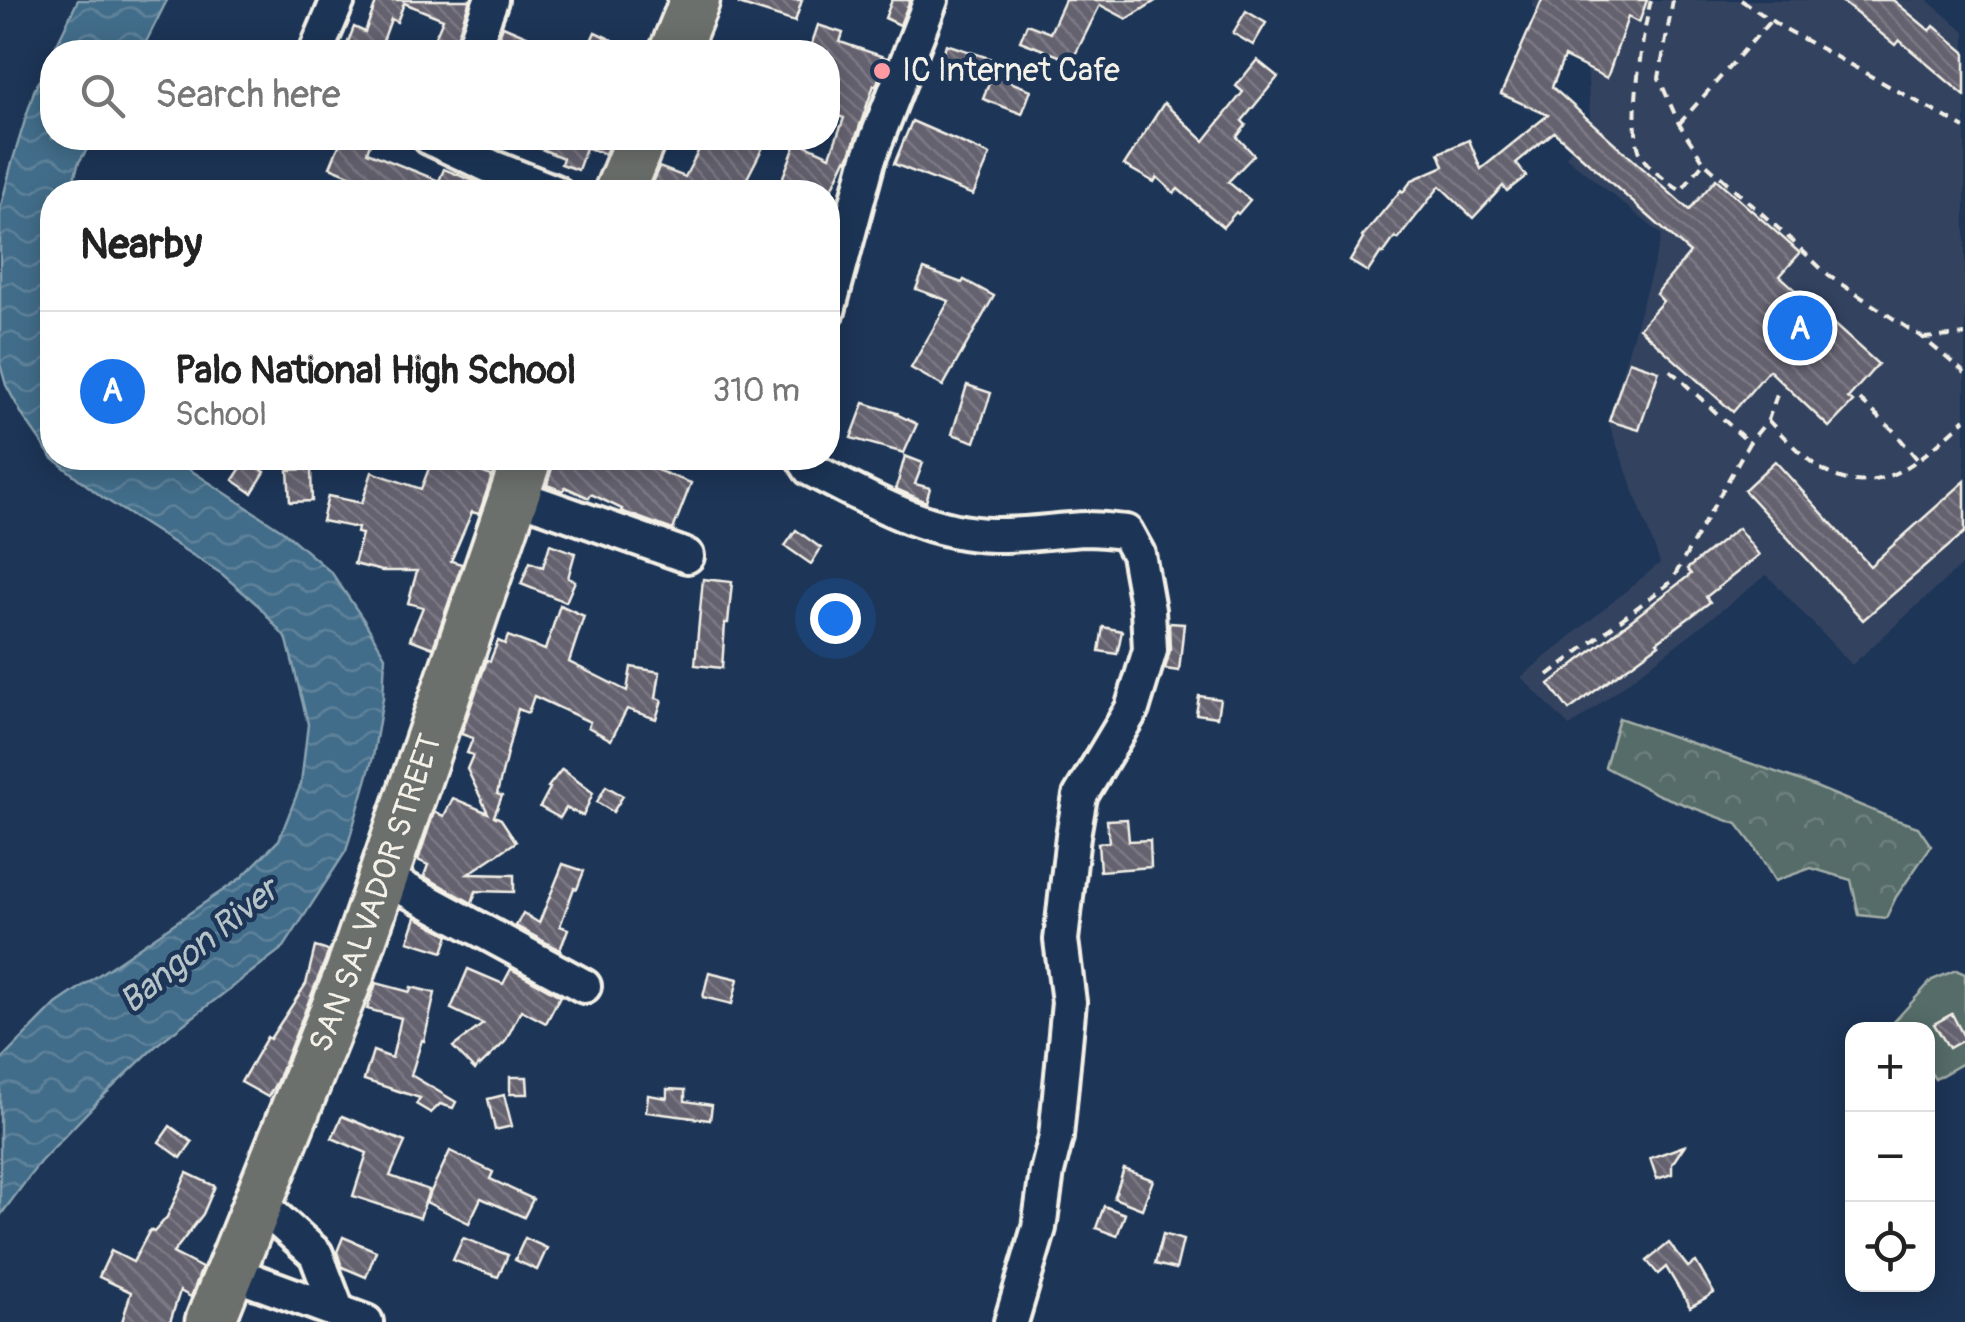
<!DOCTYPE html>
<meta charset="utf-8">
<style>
:root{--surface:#fff;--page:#f6f6f6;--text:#222;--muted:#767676;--line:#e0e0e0;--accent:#1a73e8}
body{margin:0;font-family:Pangolin,sans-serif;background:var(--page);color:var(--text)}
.controls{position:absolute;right:30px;bottom:30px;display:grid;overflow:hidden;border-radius:20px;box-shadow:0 5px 25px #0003}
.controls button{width:90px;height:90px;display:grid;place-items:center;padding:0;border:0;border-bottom:2px solid var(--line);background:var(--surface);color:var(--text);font:50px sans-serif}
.you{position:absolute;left:835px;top:618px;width:35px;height:35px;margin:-25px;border:8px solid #fff;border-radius:50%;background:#1a73e8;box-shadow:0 0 0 15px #1a73e833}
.badge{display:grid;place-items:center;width:65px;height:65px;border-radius:50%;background:var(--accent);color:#fff;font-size:32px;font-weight:700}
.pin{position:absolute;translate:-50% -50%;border:5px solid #fff;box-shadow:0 2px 10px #0006}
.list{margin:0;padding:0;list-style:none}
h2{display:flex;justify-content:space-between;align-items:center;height:130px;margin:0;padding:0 40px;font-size:42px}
h2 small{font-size:32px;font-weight:400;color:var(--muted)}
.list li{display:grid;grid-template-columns:65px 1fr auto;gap:30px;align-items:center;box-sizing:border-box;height:160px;padding:0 40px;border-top:2px solid var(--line)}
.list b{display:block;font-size:38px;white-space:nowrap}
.list p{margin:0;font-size:32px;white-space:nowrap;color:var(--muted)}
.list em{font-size:32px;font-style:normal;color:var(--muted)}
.icon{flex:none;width:55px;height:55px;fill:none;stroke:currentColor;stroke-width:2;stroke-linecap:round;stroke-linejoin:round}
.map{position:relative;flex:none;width:1965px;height:1322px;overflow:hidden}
.search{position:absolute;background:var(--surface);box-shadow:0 5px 25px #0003;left:40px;top:40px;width:800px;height:110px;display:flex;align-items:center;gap:25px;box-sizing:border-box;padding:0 35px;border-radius:40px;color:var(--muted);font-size:38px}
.panel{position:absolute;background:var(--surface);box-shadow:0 5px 25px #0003;left:40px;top:180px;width:800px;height:290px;border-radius:40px}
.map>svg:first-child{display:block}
</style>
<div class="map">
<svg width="1965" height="1322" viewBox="0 0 1965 1322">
<defs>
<pattern id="forest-crowns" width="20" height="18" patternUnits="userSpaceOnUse" patternTransform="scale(2.5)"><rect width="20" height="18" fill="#556c68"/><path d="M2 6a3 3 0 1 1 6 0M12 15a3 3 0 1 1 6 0" fill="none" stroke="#6e817e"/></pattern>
<pattern id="water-waves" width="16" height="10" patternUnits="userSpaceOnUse" patternTransform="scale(2.5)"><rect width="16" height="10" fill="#426d8a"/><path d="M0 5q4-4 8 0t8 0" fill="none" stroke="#5e829a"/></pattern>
<pattern id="building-back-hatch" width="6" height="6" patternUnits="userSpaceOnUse" patternTransform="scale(2.5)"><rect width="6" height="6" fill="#656270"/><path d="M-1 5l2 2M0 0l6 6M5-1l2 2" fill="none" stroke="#7c7984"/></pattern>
</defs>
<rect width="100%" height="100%" fill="#1d3557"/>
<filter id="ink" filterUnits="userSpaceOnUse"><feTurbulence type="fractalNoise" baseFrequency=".01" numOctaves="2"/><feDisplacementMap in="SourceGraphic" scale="20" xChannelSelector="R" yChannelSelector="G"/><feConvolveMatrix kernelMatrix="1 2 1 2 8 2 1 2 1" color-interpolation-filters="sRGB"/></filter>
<g filter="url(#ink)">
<path fill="#33425e" d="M1533 0H1927L1965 32V562L1852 665 1767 575 1570 727 1521 677 1660 563 1608 421 1662 235 1566 157 1590 118 1585 26 1532 7Z"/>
<path fill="#556c68" stroke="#a4aea8" stroke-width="2.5" d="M1956 970 1965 974V1062L1935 1079 1928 1069V1030L1896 1029 1892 1024 1932 980Z"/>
<path fill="url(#forest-crowns)" stroke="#a4aea8" stroke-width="2.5" d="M1619 718 1799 780 1891 818 1918 827 1931 846 1896 897 1886 918 1859 915 1851 880 1811 868 1775 881 1753 845 1737 824 1659 795 1605 767Z"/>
<g fill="url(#water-waves)" stroke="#89a2b0" stroke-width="2.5">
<path d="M78 0H167L141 52H53Z"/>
<path d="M52 54V138H94L79 162 70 192H52V458H172L283 531 332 573 365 622 385 656 383 698 373 757 346 851 284 947 159 1043 100 1099 40 1162 0 1216V1061L56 1004 241 878 279 840 301 784 308 724 287 640 259 606 222 574 102 497 52 458 23 416 6 385 0 364V210L11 166 34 91Z"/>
</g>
<g fill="url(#building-back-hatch)" stroke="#f4f1e8" stroke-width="2.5">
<path d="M377 0H470L452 52H429L443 19 404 3 397 22 391 19 379 52H344L354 27 365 32Z"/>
<path d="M739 0H802L795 22 739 4Z"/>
<path d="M892 0H910L900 25 885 18Z"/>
<path d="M1065 0H1157L1127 19 1100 5 1072 61 1020 41 1027 24 1050 33Z"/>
<path d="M1542 0H1647L1639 23 1628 17 1607 78 1564 57 1552 87 1689 210 1716 179 1800 253 1780 276 1878 364 1848 398 1853 402 1829 427 1769 370 1733 412 1639 328 1663 301 1656 294 1690 253 1554 132 1516 163 1526 176 1507 191 1503 186 1473 218 1440 186 1398 239 1395 237 1383 254 1381 252 1368 272 1350 261 1363 239 1362 237 1401 190 1403 192 1412 180 1444 166 1439 153 1469 140 1481 169 1548 115 1501 94Z"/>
<path d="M1840 0H1893L1930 31 1934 26 1965 52V96L1899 40 1895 45Z"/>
<path d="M1246 11 1266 23 1253 45 1233 33Z"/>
<path d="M818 25 843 33 840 42 887 58 876 86 874 85 848 160 846 159 832 189 815 179 810 192H777L797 141 830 156 844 118 828 112V52H809Z"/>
<path d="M503 26 564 52H493Z"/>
<path d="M595 32 638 52H586Z"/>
<path d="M946 44 995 60 989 78 941 62Z"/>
<path d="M1257 60 1278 77 1242 121 1246 125 1237 137 1254 155 1228 182 1250 200 1238 214 1236 212 1223 227 1178 189 1174 193 1157 177 1154 182 1124 165 1164 103 1204 141 1243 92 1236 86Z"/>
<path d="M992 75 1031 90 1022 114 983 99Z"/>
<path d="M912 121 990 155 973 195 894 164Z"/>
<path d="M342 138H372L367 152 439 181 444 169 501 192H359L364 181 330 167Z"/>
<path d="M515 138H556L586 148 578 170 561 164 563 158Z"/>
<path d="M566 138H612L605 154 565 140Z"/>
<path d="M705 138H758L754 145 762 149 743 186 736 182 731 192H648L659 167 685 177Z"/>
<path d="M924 269 962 283 964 280 994 296 943 386 911 368 949 301 916 289Z"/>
<path d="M1629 361 1659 371 1639 430 1609 421Z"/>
<path d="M967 385 991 393 975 442 952 434Z"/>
<path d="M864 403 897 413 896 414 917 424 904 453 851 438Z"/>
<path d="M905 456 923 463 915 484 930 488 926 502 896 489Z"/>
<path d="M433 458H441L492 476 479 514 472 512 451 561 462 564 433 648 410 639 423 607 408 603 417 571H382L354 564 362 534 357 533 358 528 322 521 328 496 362 503 372 472 421 489Z"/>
<path d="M555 458H625L691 483 673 530 621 511 622 509 591 494 589 498 565 487 563 491 547 485Z"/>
<path d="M246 460 265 472 252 493 233 480Z"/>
<path d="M1775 461 1870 566 1965 481V532L1863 620 1744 490Z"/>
<path d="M311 469 312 501 290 502 288 470Z"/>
<path d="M1738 528 1759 555 1706 597 1710 602 1657 642 1659 644 1569 710 1549 684 1691 574 1687 569Z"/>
<path d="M796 530 821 548 811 564 785 546Z"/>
<path d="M550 544 575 553 568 578 575 581 566 602 521 584 530 562 543 567Z"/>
<path d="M703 579 732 582 728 623H725L722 668 695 665Z"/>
<path d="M560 605 584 616 569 662 627 691 631 667 660 672 656 698 662 700 656 719 627 709 611 740 588 727 590 722 534 696 528 713 518 709 497 794 502 796 494 816 501 819 516 842 468 874 514 875V892L476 891 472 903 424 876 428 865 418 860 434 812 444 816 453 798 488 813 467 769 473 755 467 753 473 738 461 734 487 660 490 661 498 641 505 644 508 636 545 650Z"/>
<path d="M1169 623 1184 624 1179 671 1165 669 1170 650Z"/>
<path d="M1103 627 1122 631 1117 654 1099 651Z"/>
<path d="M1199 696 1220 699 1217 717 1196 714Z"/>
<path d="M562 769 593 793 583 816 566 808 560 818 540 807 550 788 548 787Z"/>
<path d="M606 786 623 796 613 812 597 802Z"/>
<path d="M1127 819 1129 841 1150 840 1151 867 1100 871 1098 843 1109 842 1107 820Z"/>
<path d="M563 864 584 871 577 889 574 888 560 926 568 929 560 950 516 926 523 913 539 923Z"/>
<path d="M416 917 449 935 443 952 408 941Z"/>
<path d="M315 947 329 951 277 1081 268 1097 241 1082 267 1037 270 1039 306 984Z"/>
<path d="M468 969 503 984 511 969 560 996 546 1023 521 1010 505 1042 480 1066 479 1064 475 1070 453 1047 483 1024 451 1009Z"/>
<path d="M709 972 738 979 732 1004 703 997Z"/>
<path d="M376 983 410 992 411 987 435 993 424 1041 422 1040 411 1075 456 1102 453 1108 440 1104 431 1113 416 1104 420 1098 364 1080 373 1051 392 1058 401 1018 367 1009Z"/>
<path d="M1952 1014 1965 1039 1949 1048 1934 1024Z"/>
<path d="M510 1077H527L528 1094H510Z"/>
<path d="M667 1089 685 1090V1101L712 1105 710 1120 646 1112 648 1095 667 1098Z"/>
<path d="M504 1095 512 1126 495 1130 488 1099Z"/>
<path d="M342 1116 405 1142 390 1176 429 1190 420 1218 353 1196 367 1153 332 1138Z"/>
<path d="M170 1126 192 1142 181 1158 159 1142Z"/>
<path d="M1684 1146 1672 1164V1174L1657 1179 1650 1158Z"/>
<path d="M450 1151 493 1172 490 1179 533 1199 524 1217 481 1198 469 1223 426 1202Z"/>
<path d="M1124 1169 1153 1180 1142 1209 1114 1198Z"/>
<path d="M187 1173 215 1186 203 1214 173 1253 202 1268 191 1297 180 1291 170 1322H122L131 1292 99 1277 111 1251 133 1262 150 1230 154 1232 167 1217Z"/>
<path d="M1104 1206 1125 1214 1117 1236 1096 1228Z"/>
<path d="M1163 1234 1183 1240 1176 1269 1155 1264Z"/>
<path d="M343 1237 376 1251 366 1277 342 1267 337 1252Z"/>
<path d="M463 1238 508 1255 498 1277 453 1260Z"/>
<path d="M525 1238 547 1248 537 1270 515 1260Z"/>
<path d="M1669 1243 1688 1267 1696 1262 1714 1293 1690 1307 1666 1267 1658 1274 1647 1261Z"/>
</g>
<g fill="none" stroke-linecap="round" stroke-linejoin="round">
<g stroke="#f4f1e8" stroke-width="40">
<g id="minor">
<path d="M316 52 338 0"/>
<path d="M472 52 491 0"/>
<path d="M430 138 492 167 555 192"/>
<path d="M828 311 868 161 931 0"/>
<path d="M803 458 810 469C867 498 927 534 993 535 1025 536 1056 530 1087 529 1100 529 1113 531 1126 532L1138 554 1148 610 1150 650 1132 709 1080 796 1073 836 1061 940 1069 1002 1056 1137 1047 1172 1039 1228 1011 1322"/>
<path d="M514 495 687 556"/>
<path d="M383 877 584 986"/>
<path d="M258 1202 316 1254 338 1312"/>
<path d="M230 1272 366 1322"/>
</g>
</g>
<g stroke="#f4f1e8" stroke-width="55">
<g id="highway">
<path d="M674 52 695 0"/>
<path d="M619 192 641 138"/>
<path id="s1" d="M210 1322 350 973 527 458"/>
</g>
</g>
<g stroke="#f4f1e8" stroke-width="4" stroke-dasharray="10 8" stroke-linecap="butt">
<path d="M1651 0C1643 31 1627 127 1641 155 1648 168 1669 183 1681 191L1704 162 1788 237 1829 276 1923 338 1965 373"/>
<path d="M1673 0 1659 78 1679 124 1704 162"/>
<path d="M1741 0 1778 25 1965 128"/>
<path d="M1679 124 1771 20"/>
<path d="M1923 338 1965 335"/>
<path d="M1670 370 1749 443"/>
<path d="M1860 400 1892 429 1918 460"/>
<path d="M1768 420C1785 438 1806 461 1828 473 1882 501 1928 453 1965 419"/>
<path d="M1548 675 1671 582 1749 443 1768 420 1778 392"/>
</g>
<use href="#minor" stroke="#1d3557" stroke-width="32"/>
<use href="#highway" stroke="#6c706d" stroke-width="48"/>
</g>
</g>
<circle fill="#ff9aa2" stroke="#1d3557" stroke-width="4" cx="882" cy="71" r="10"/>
<g text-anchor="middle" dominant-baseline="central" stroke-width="9" stroke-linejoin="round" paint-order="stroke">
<g font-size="32" fill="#f4f1e8" stroke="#1d3557" text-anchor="start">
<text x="902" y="71">IC Internet Cafe</text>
</g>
<g font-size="32" fill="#f4f1e8" stroke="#1d3557">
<text stroke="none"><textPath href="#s1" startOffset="460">SAN SALVADOR STREET</textPath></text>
</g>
<g font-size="35" font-style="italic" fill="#b6c3c7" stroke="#1d3557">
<text transform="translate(199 946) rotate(-39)">Bangon River</text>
</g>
</g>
</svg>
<div class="controls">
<button>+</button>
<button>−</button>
<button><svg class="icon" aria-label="locate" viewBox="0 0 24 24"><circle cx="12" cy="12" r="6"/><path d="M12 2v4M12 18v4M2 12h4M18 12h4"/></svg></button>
</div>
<div class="you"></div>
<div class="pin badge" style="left:1800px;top:328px">A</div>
<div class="search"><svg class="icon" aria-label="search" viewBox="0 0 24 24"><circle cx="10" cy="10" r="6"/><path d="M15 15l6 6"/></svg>Search here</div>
<section class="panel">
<h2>Nearby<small></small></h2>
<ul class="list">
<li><span class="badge">A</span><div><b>Palo National High School</b><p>School</p></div><em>310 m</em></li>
</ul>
</section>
</div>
